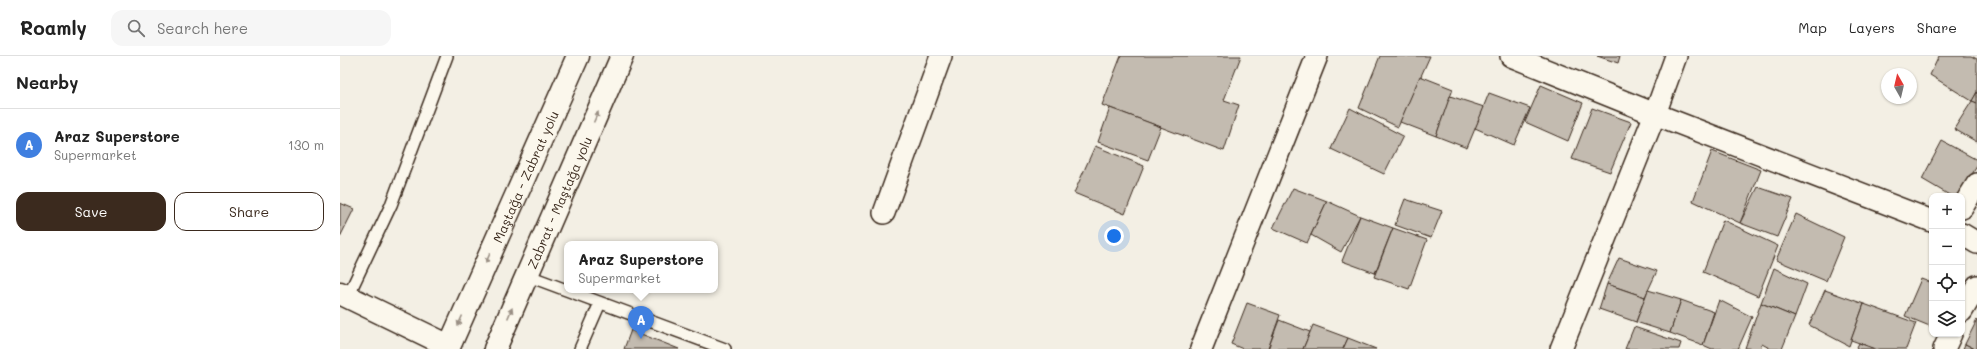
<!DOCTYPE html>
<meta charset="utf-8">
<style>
:root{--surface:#fff;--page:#f6f6f6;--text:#222;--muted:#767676;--line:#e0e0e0;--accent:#3b2a1e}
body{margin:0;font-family:Mali,sans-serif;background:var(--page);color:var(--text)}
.controls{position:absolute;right:12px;bottom:12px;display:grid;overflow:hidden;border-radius:8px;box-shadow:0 1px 3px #0004}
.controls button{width:36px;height:36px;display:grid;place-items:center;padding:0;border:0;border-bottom:1px solid var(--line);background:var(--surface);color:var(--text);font:20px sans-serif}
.compass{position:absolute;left:1541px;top:12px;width:36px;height:36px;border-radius:50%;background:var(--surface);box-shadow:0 1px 3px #0004;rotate:352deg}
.you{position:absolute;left:774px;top:180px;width:14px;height:14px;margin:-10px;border:3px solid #fff;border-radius:50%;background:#1a73e8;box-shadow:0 0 0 6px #1a73e833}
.badge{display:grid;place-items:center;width:26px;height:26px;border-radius:50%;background:var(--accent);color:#fff;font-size:13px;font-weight:700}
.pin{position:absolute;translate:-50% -33px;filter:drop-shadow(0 1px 2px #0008)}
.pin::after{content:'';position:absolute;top:21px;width:14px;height:12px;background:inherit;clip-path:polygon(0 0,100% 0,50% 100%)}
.popup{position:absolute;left:224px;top:185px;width:154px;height:52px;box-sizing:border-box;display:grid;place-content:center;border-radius:8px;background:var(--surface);filter:drop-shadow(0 1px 3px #0005);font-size:13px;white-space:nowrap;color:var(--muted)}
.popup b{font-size:15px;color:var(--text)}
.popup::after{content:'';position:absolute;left:50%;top:100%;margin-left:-8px;border:8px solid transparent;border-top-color:var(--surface)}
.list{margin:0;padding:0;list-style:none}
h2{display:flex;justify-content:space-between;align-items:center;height:52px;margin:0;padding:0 16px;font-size:17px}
h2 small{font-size:13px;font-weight:400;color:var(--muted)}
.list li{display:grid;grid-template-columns:26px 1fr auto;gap:12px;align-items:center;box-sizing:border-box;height:72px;padding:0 16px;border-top:1px solid var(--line)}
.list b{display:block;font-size:15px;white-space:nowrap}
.list p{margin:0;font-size:13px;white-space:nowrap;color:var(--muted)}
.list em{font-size:13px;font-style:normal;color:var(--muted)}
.actions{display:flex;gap:8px;padding:12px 16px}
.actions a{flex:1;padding:9px 0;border:1px solid var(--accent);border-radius:12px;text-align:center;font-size:14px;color:var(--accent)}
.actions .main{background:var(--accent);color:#fff}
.icon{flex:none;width:22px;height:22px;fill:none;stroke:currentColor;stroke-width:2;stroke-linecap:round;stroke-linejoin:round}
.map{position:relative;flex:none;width:1637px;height:293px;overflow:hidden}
header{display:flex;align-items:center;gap:24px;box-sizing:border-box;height:56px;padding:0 20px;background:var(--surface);border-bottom:1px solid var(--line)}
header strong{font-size:19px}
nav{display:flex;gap:22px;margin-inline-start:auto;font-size:14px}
.search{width:280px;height:36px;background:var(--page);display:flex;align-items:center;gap:10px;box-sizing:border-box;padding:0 14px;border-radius:12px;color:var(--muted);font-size:15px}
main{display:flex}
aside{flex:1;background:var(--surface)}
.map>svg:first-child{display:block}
</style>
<header>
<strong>Roamly</strong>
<div class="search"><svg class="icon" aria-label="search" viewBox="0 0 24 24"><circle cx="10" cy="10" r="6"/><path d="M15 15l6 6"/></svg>Search here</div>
<nav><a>Map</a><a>Layers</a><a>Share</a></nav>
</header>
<main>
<aside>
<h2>Nearby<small></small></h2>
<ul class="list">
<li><span class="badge" style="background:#3f7fe0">A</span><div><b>Araz Superstore</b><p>Supermarket</p></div><em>130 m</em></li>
</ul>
<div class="actions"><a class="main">Save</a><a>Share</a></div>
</aside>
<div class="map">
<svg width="1637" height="293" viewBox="0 0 1637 293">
<rect width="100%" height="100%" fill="#f3efe4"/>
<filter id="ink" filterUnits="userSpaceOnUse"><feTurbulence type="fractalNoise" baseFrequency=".025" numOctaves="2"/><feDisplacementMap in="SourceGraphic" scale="8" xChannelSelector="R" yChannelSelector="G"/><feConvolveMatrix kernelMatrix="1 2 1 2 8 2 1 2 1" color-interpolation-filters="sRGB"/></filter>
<g filter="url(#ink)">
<g fill="#c3bbb0" stroke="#3b2a1e">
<path d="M781 0H901L884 44 899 49 884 95 762 49Z"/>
<path d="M1040 0H1090L1058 71 1019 52Z"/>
<path d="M1257 0H1280L1278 7Z"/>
<path d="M1599 0H1631L1637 3V36L1632 45 1590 19Z"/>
<path d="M1080 20 1113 33 1096 80 1060 66Z"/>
<path d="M1201 29 1243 47 1228 85 1185 66Z"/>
<path d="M1637 36V47L1632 45Z"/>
<path d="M1149 37 1190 52 1174 89 1135 72Z"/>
<path d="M1110 40 1144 51 1127 92 1096 80Z"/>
<path d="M1632 45 1637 47V86L1614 73Z"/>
<path d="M770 52 821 71 808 104 758 86Z"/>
<path d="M1010 52 1063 80 1044 118 991 93Z"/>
<path d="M1252 52 1291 66 1270 116 1232 103Z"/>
<path d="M1602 85 1637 104V110L1619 140H1611L1582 123Z"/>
<path d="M755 90 804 110 785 158 734 137Z"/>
<path d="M1372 95 1421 114 1400 167 1353 145Z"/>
<path d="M1418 131 1453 143 1437 181 1400 167Z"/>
<path d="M953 132 987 145 967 187 933 172Z"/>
<path d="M1065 143 1102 155 1091 182 1055 169Z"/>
<path d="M987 145 1020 160 1001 196 971 179Z"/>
<path d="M0 147 14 153 0 181Z"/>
<path d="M1456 158 1504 181 1486 225 1436 204Z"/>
<path d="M1020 160 1053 172 1035 217 1002 205Z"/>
<path d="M1383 164 1438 190 1418 240 1363 216Z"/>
<path d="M1053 172 1087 184 1069 233 1034 221Z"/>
<path d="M1279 202 1317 215 1305 241 1267 228Z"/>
<path d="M1434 212 1467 228 1455 261 1421 247Z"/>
<path d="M1581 223 1592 227V271L1565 260Z"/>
<path d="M1267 228 1305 241 1296 266 1259 253Z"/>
<path d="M1308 234 1341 244 1330 277 1296 266Z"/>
<path d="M1485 234 1524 248 1509 290 1469 269Z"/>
<path d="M1341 244 1374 256 1363 289 1330 277Z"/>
<path d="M1379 244 1412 261 1398 293H1372L1363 289Z"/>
<path d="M907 247 940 259 928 293H903L891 288Z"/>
<path d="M1421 247 1455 261 1442 293H1431L1422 288 1420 293 1405 292Z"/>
<path d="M1524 248 1576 267 1566 293H1536L1511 284Z"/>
<path d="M939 264 970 276 963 293H928Z"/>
<path d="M1637 264V293H1635L1625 288Z"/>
<path d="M973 269 1008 282 1003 293H963Z"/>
<path d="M1294 271 1341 287 1339 293H1285Z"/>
<path d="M291 274 339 293H284Z"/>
<path d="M1008 282 1036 293H1003Z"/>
<path d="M1519 287 1535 293H1516Z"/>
<path d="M1625 288 1635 293H1623Z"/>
</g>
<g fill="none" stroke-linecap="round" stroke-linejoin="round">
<g stroke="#3b2a1e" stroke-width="14">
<g id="lane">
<path d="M186 219 385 293"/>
<path d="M8 240 51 149 107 0"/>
<path d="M240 293 260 247"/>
</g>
</g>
<g stroke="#3b2a1e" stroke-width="24">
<g id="street">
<path d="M1171 0 1315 58 1592 165"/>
<path d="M1622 152 1637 128"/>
<path d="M544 157 601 0"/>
<path d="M1622 178 1637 187"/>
<path d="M1622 255 1637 230"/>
<path d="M861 293 977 0"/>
<path d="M1221 293 1315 58 1336 0"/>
<path d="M1604 293 1611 278"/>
</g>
</g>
<g stroke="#3b2a1e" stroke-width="25">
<path id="secondary" d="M0 237 109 290"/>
</g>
<g stroke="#3b2a1e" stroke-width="25">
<g id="primary">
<path id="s1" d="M108 293 238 0"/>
<path id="s2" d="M155 293 282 0"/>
</g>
</g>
<use href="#lane" stroke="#fbf7ec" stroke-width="11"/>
<use href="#street" stroke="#fbf7ec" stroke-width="21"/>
<use href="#secondary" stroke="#fbf7ec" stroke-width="22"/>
<use href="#primary" stroke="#fbf7ec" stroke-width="22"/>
</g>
<defs><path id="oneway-solid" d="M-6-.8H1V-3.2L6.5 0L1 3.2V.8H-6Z"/></defs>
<g fill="#9b9085">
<use href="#oneway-solid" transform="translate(256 61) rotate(-66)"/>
<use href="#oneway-solid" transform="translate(148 202) rotate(114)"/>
<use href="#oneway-solid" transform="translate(170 257) rotate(-67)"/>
<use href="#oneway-solid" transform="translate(120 265) rotate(114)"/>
</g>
</g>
<g text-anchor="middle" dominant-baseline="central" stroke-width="4" stroke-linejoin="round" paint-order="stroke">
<g font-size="13" fill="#3b2a1e" stroke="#fbf7ec">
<text stroke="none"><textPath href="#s1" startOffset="189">Maştağa - Zabrat yolu</textPath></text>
<text stroke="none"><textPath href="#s2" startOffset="160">Zabrat - Maştağa yolu</textPath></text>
</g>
</g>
</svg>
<div class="controls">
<button>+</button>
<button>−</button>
<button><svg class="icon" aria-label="locate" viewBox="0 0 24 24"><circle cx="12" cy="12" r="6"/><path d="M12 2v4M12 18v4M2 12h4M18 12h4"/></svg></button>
<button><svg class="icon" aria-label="layers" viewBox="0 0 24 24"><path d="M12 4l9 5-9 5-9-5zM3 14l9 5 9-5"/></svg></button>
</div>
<svg class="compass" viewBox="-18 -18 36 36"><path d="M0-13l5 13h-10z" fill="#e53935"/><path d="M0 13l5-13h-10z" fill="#767676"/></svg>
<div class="you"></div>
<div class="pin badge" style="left:301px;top:283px;background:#3f7fe0">A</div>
<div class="popup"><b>Araz Superstore</b>Supermarket</div>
</div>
</main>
